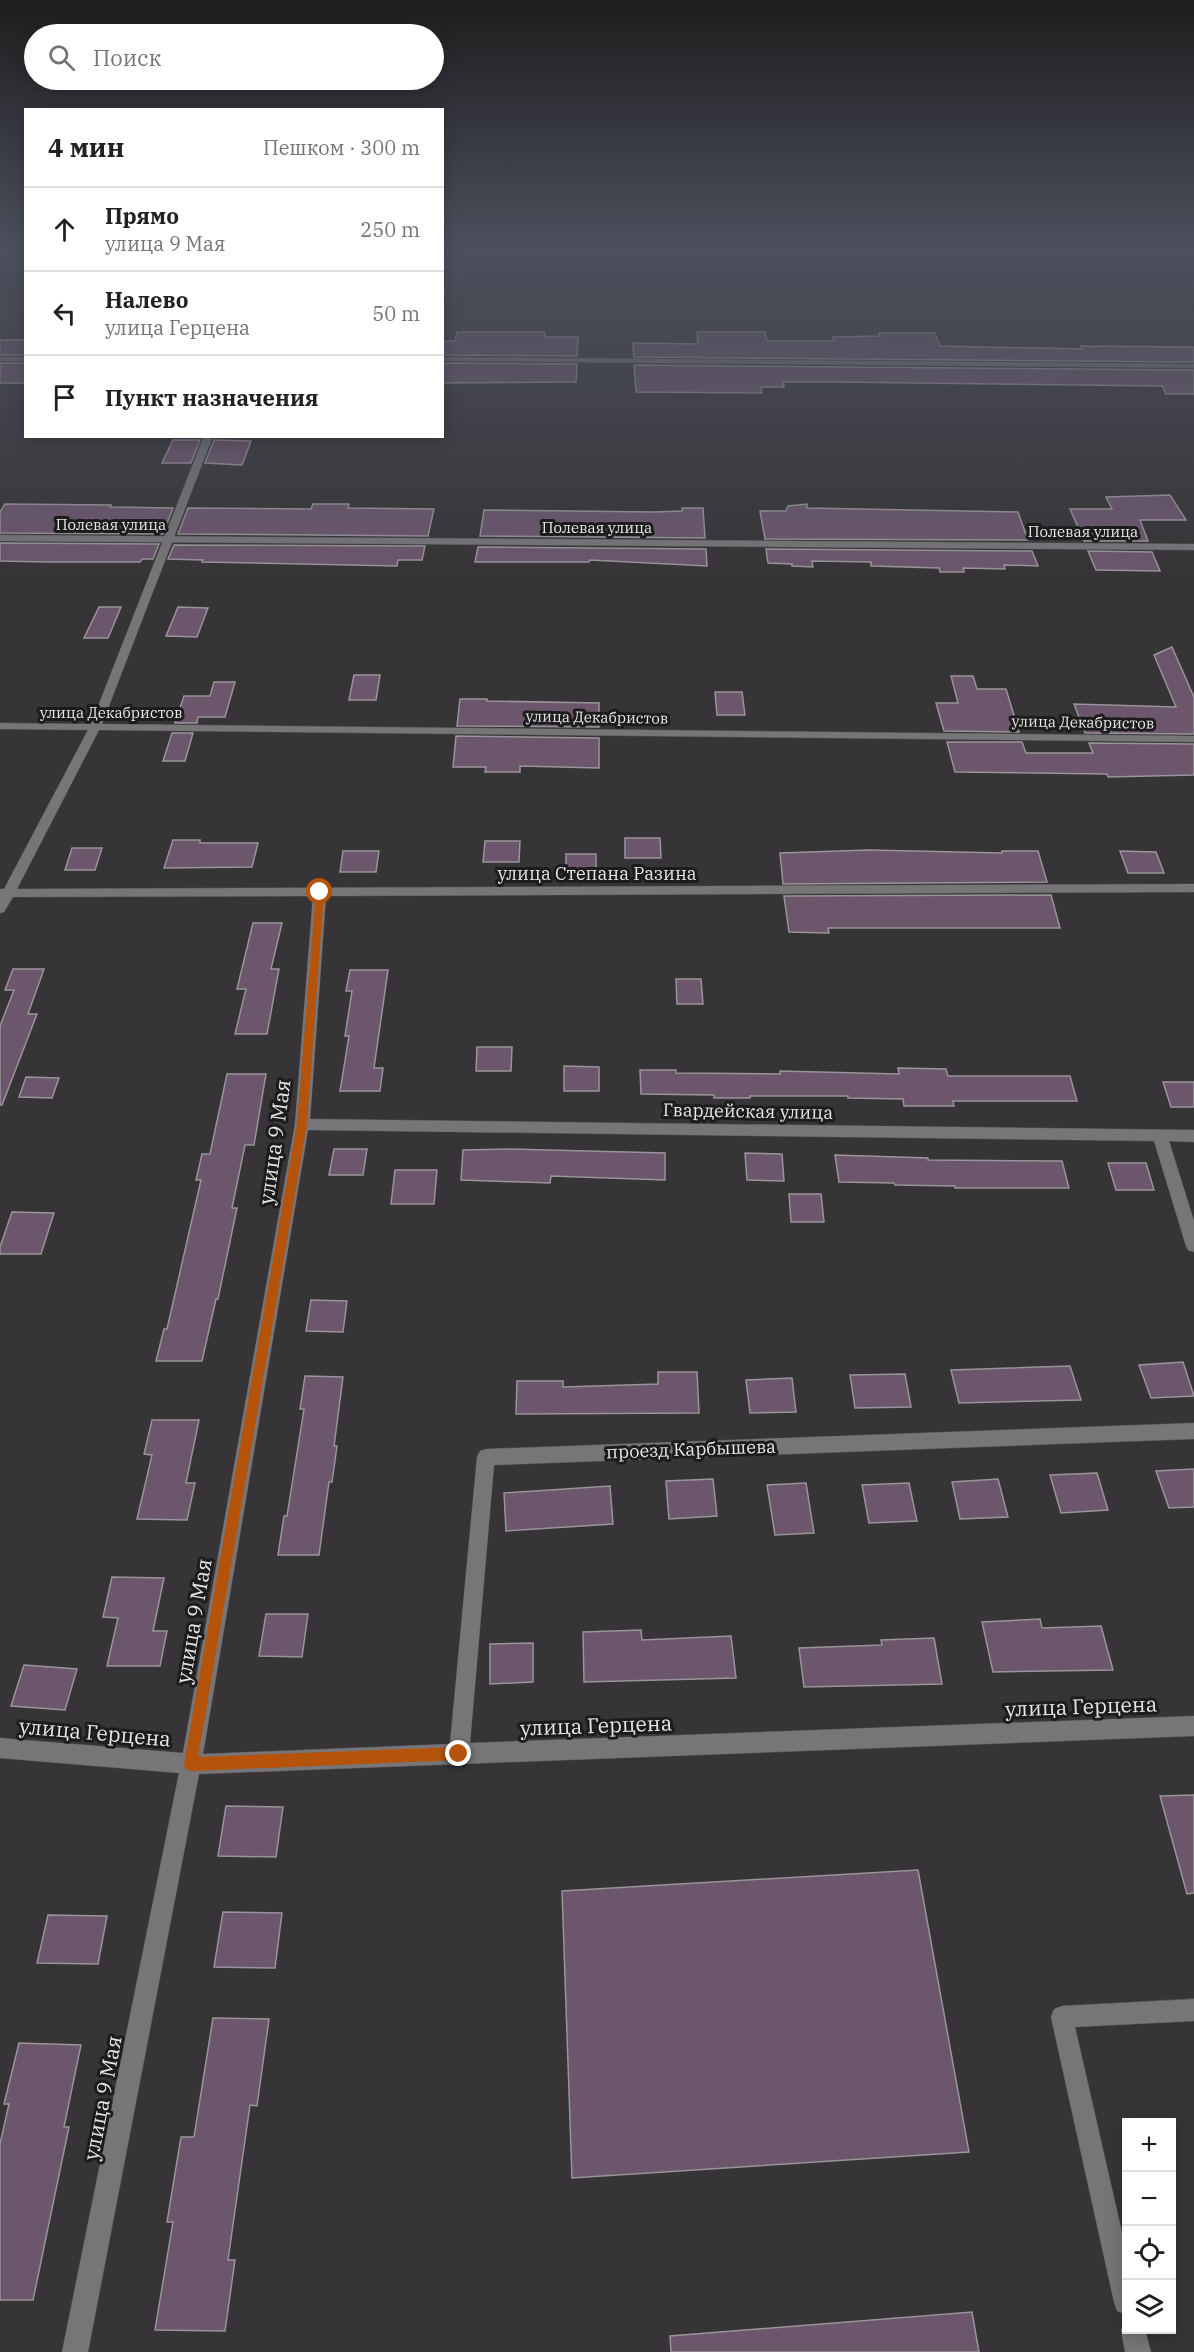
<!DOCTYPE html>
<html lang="ru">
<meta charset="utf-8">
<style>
:root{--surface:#fff;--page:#f6f6f6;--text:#202124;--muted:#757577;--line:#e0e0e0}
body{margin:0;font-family:"IBM Plex Serif",serif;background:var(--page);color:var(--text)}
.controls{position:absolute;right:18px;bottom:18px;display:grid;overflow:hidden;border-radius:0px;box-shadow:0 3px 15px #0003}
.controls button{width:54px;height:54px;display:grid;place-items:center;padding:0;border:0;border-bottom:2px solid var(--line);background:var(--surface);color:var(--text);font:30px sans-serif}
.stop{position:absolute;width:18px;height:18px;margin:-14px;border:4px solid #b45309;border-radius:50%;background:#fff}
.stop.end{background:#b45309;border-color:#fff;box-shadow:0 2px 6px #0008}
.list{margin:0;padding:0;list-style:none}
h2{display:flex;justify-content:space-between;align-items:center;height:78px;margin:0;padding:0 24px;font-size:26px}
h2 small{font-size:20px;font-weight:400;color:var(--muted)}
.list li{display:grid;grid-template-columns:39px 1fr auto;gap:18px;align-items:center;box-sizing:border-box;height:84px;padding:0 24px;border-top:2px solid var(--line)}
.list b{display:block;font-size:22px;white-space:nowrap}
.list p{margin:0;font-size:20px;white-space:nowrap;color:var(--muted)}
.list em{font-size:20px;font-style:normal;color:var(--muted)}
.icon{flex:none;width:33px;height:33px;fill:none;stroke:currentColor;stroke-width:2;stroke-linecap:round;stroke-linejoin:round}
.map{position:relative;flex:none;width:1194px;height:2352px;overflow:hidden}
.search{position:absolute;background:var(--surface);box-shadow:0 3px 15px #0003;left:24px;top:24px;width:420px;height:66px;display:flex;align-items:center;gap:15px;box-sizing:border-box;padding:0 21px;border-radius:33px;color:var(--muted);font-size:22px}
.panel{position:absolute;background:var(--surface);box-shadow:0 3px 15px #0003;left:24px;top:108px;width:420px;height:330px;border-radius:0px}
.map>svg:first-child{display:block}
</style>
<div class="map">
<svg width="1194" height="2352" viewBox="0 0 1194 2352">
<rect width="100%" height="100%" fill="#363436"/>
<g fill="#6b566c" stroke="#989598" stroke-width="1.5">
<path d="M457 332H545V337H578L577 356 442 355V341H455Z"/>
<path d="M697 332H765L767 341H834L833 337 880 336 879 333H935L940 346 1082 349 1081 346 1194 347V362L634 357 633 343 698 344Z"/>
<rect x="0" y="340" width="26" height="15"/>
<rect x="0" y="363" width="26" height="20"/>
<path d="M442 363 577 364 576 382 442 383Z"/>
<path d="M634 365 1194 370V394H1166L1162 386 836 382H783L784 387H761L762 393 636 392Z"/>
<path d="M173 440H200L191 463H162Z"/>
<path d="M214 440 251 441 242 465 205 463Z"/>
<path d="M1170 495 1186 520H1140L1148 541H1084L1070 509H1112L1106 497Z"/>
<path d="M5 504 111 505 110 507 173 508 163 534 0 533V512Z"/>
<path d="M313 504H349L348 508 434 509 428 536 178 534 188 508 311 509Z"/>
<path d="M807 504V508L1018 512 1028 540 765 539 760 511H786L788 506Z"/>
<path d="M682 508H703L705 538 480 536 484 510 654 512 682 511Z"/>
<path d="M0 543 159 544 153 559H142L140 562H47L0 561Z"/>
<path d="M174 545 425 546 422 560H398L397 566 202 562 203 560 168 559Z"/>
<path d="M478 547 706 549 707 566 590 560 589 562H475Z"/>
<path d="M766 549 1032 551 1038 566 1004 565 1005 569 963 568 964 572H940L939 568 871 566V562L812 561 813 567 792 566V564L768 563Z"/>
<path d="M1088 551 1152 552 1160 571 1096 570Z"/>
<path d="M99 607H121L108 638H84Z"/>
<path d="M178 607 208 608 197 637 166 636Z"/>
<path d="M1172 647 1194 697V734L1085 733 1074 704 1176 707 1154 655Z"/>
<path d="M354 675H380L376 700H349Z"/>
<path d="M951 676H973L977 689H1006L1019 732 944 731 936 703H958Z"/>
<path d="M214 682H235L225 717H198L197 723H175L184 696H210Z"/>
<path d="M715 692H742L745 715H717Z"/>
<path d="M460 699H487V701L599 703V727L457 726Z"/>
<path d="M172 733H193L185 761H163Z"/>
<path d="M456 736 599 738V768L520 766V772H485L486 767H453Z"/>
<path d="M947 742H1022L1026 753H1093L1089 743 1194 744V775L1108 777 1107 774 955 772Z"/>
<path d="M625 838H660L661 858H625Z"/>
<path d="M173 840H200V843H258L252 867 164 868Z"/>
<path d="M485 841H520L519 862H483Z"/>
<path d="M72 848H102L95 870H65Z"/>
<path d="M869 850 1002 853V851H1038L1047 882 783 884 780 853Z"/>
<path d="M343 851H379L376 872H340Z"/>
<path d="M1120 851 1156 852 1164 873H1128Z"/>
<rect x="566" y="854" width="30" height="21"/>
<path d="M1051 895 1060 928H828L829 933 789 932 784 896Z"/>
<path d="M253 923H282L271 969H279L267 1034H235L246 989H237Z"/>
<path d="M13 969H44L28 1014H37L2 1105H0V1026L14 990H5Z"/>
<path d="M350 970H388L374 1068H383L380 1091H340L349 1036H345L352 991H346Z"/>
<path d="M676 979H701L703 1004H677Z"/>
<path d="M477 1047H512L511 1071H476Z"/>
<path d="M564 1066 599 1067V1091H564Z"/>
<path d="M898 1068 946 1069 948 1076H1070L1077 1101H953L954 1106H904L903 1099 848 1098V1096H750V1098H714V1095L641 1094 640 1070H676V1073L780 1074V1071L899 1074Z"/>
<path d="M227 1074H266L254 1145H245L232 1208H237L218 1299H216L202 1361H156L164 1329H167L201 1180H196L202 1154H210Z"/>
<path d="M26 1077 59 1078 52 1098 19 1097Z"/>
<path d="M1163 1082H1194V1107H1171Z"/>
<path d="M334 1149H367L363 1175H329Z"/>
<path d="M510 1149 665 1153V1180L551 1176 550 1183 461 1180 463 1150Z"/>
<path d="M745 1153 782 1154 784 1181 747 1180Z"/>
<path d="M835 1155 928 1158V1160L1062 1161 1069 1188H955V1186L895 1185 894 1183 839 1182Z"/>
<path d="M1108 1163H1146L1154 1190H1116Z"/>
<path d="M395 1170H437L434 1204H391Z"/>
<path d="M789 1194H821L824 1222H791Z"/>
<path d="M12 1212 54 1213 41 1254H0V1247Z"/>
<path d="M311 1300 347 1301 343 1332 306 1331Z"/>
<path d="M1183 1362 1194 1396 1151 1398 1139 1365Z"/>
<path d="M1070 1366 1081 1400 959 1403 951 1370Z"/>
<path d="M658 1372H697L699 1413 516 1414 517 1381H563V1387L658 1384Z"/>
<path d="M905 1374 911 1407 855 1408 850 1375Z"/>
<path d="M305 1376 343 1377 334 1446H337L332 1482H329L319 1555H278L284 1516H287L304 1409H300Z"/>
<path d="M792 1378 796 1412 750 1413 746 1380Z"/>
<path d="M152 1420H199L186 1483H195L187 1520 137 1519 152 1455 144 1454Z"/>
<path d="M1194 1469V1507L1169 1508 1156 1471Z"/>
<path d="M1097 1473 1108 1510 1061 1513 1050 1475Z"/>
<path d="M713 1479 717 1516 669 1519 666 1481Z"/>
<path d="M998 1479 1008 1517 960 1519 952 1482Z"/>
<path d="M806 1483 814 1533 775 1535 767 1485Z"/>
<path d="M909 1483 917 1521 869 1523 862 1485Z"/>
<path d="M610 1486 613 1524 506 1531 504 1493Z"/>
<path d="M112 1577 164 1578 153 1631H167L160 1666H107L118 1618 103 1617Z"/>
<path d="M266 1614H308L302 1657 259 1656Z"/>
<path d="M1040 1619 1042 1628 1101 1626 1113 1670 993 1672 982 1622Z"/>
<path d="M641 1630 642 1640 731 1636 736 1678 584 1682 583 1632Z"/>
<path d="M934 1638 942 1684 804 1687 799 1648 882 1645 881 1640Z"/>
<path d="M533 1643V1682L490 1684V1644Z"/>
<path d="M24 1665 77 1669 65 1710 11 1706Z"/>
<path d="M1194 1795V1893L1187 1894 1160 1796Z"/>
<path d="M226 1806 283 1807 276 1857 218 1856Z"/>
<path d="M918 1870 969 2152 572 2178 562 1891Z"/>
<path d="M223 1912 282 1913 275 1968 214 1967Z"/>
<path d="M48 1915 107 1916 98 1964 37 1963Z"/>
<path d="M213 2018 269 2019 257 2106 250 2105 228 2260H235L225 2331 155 2330 173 2222H167L181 2137H194Z"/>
<path d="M19 2043 81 2045 64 2127H69L33 2300H0V2144L9 2104H4Z"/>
<path d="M972 2312 979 2352H671L670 2336Z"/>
</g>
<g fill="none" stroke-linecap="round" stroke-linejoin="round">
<g stroke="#525052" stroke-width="1">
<g id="service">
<path d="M1194 1999V2021L1075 2027 1126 2250V2314L1117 2311 1114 2302 1051 2017 1054 2009 1062 2006Z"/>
<path d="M1126 2320V2330H1145L1151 2352H1125L1121 2330Z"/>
</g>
</g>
<g stroke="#525052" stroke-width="1">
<g id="minor">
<rect x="0" y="357" width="26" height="4"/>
<path d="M442 357 1194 364V368L442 361Z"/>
<path d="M204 436H213L102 724 1194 736V742L99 730 17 889 1194 884V892L326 896 310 1119 1194 1130V1142L1169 1141 1194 1221V1252L1188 1250 1186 1246 1154 1141 308 1130 203 1754 450 1744 477 1457 480 1451 486 1449 1194 1423V1439L494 1465 470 1743 1194 1716V1736L199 1774 88 2352H62L179 1773 0 1758V1738L183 1753 295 1124 313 896 13 897 4 912 0 913V889H4L88 730 0 729V723L91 724Z"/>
</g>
</g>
<g stroke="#525052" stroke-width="1">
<path id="tertiary" d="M0 535 1194 544V550L0 541Z"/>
</g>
<use href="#service" fill="#777578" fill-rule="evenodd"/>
<use href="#minor" fill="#777578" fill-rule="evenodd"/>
<use href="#tertiary" fill="#777578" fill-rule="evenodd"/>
</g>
<linearGradient id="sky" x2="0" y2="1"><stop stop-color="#1e1d1e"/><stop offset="0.43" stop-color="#4c505d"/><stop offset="1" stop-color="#4c505d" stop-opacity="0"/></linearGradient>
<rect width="1194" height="576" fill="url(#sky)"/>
<path fill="#b45309" d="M320 889 324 892 307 1124 198 1757 459 1747 463 1749 465 1754 463 1758 459 1760 191 1771 186 1769 184 1764 297 1124 316 892Z"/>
<g text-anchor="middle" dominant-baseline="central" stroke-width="6" stroke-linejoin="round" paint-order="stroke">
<g font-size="15" fill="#e6e5e6" stroke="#1d1c1d">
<text x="111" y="524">Полевая улица</text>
<text x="597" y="527">Полевая улица</text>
<text x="1083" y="531">Полевая улица</text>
<text x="111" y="712">улица Декабристов</text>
<text transform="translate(597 717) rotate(1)">улица Декабристов</text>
<text transform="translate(1083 722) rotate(1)">улица Декабристов</text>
</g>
<g font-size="18" fill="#e6e5e6" stroke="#1d1c1d">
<text x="597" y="873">улица Степана Разина</text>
<text transform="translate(748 1111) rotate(1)">Гвардейская улица</text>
<text transform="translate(691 1449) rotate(-2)">проезд Карбышева</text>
</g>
<g font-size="21" fill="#e6e5e6" stroke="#1d1c1d">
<text transform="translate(274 1142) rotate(-82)">улица 9 Мая</text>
<text transform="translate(193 1621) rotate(-80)">улица 9 Мая</text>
<text transform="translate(1081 1706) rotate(-2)">улица Герцена</text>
<text transform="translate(596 1725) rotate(-2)">улица Герцена</text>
<text transform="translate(95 1732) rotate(5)">улица Герцена</text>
<text transform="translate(102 2098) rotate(-79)">улица 9 Мая</text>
</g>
</g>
</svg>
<div class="controls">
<button>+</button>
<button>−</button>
<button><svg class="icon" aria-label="locate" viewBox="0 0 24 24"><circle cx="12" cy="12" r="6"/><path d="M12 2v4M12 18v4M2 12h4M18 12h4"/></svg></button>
<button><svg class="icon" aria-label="layers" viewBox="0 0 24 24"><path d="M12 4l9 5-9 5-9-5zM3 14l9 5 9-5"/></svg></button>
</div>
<div class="stop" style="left:320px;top:892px"></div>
<div class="stop end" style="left:459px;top:1754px"></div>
<div class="search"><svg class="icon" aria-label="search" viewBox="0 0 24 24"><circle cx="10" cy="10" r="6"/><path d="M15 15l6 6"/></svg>Поиск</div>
<section class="panel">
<h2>4 мин<small>Пешком · 300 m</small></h2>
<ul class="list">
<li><svg class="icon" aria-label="ahead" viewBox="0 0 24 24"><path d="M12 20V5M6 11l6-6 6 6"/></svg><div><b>Прямо</b><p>улица 9 Мая</p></div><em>250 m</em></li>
<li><svg class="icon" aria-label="left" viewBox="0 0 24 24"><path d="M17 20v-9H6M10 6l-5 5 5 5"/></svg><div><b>Налево</b><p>улица Герцена</p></div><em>50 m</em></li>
<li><svg class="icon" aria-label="arrive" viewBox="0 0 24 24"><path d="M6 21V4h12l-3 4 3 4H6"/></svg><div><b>Пункт назначения</b></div></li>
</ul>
</section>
</div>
